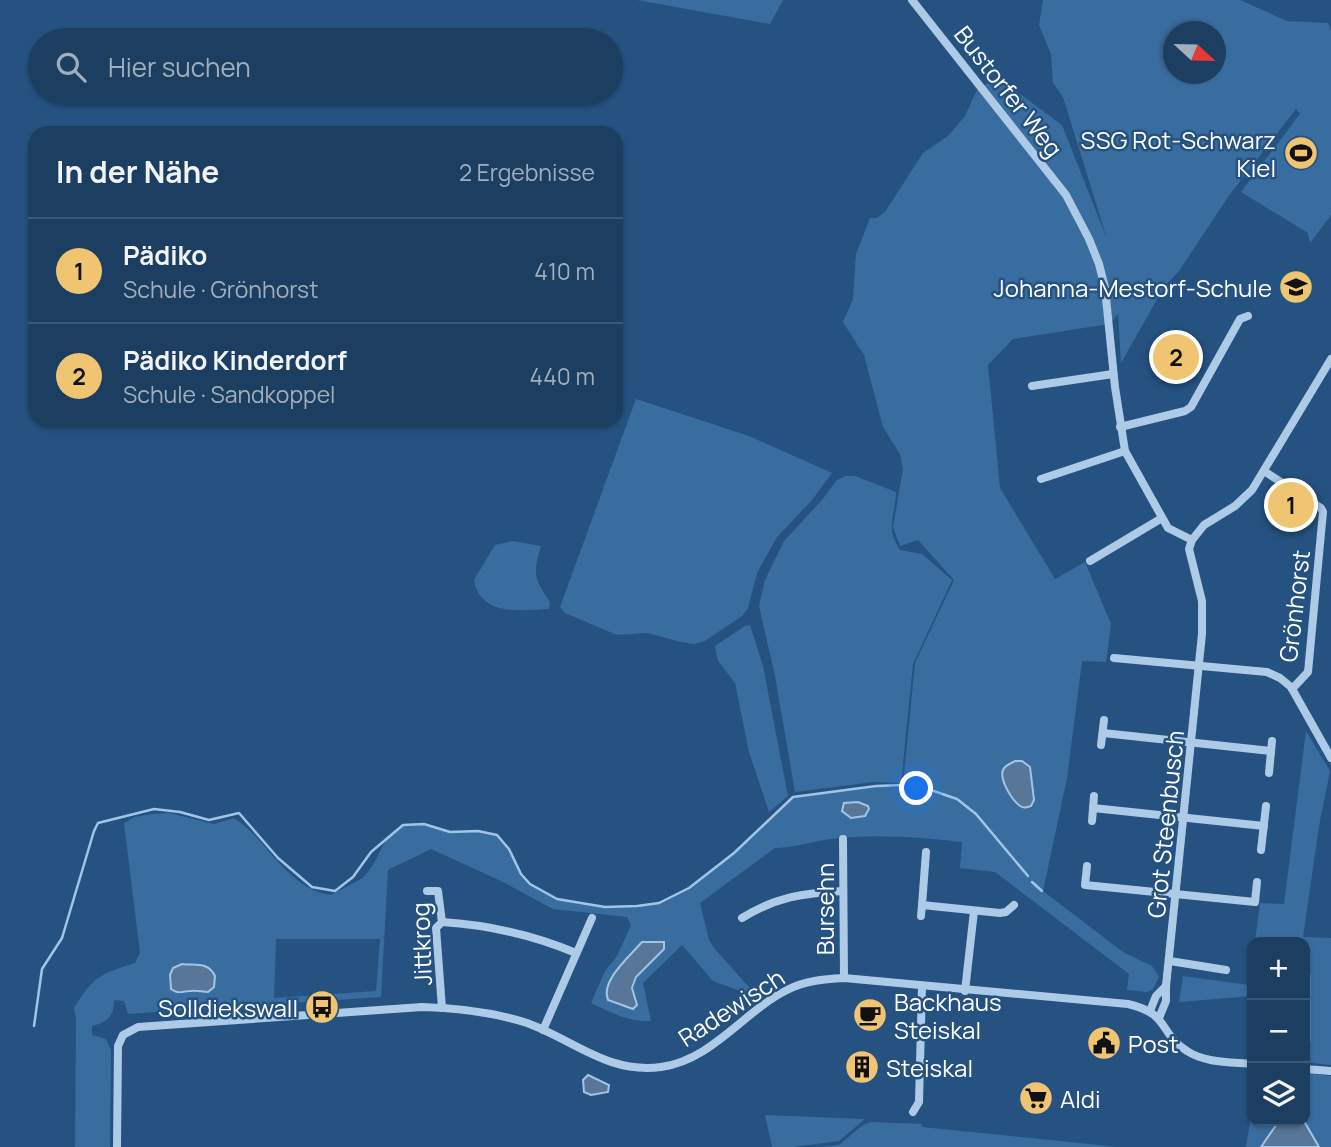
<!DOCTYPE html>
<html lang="de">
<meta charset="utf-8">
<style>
:root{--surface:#1c3e61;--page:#29496a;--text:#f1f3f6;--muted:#a0aebd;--line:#3a5776;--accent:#f0c571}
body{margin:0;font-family:Manrope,sans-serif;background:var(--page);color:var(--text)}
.controls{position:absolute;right:21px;bottom:21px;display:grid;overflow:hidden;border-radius:14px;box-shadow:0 2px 5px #0004}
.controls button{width:63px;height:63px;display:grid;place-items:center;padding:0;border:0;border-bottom:2px solid var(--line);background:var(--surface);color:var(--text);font:35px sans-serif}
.compass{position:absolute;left:1163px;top:21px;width:63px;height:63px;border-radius:50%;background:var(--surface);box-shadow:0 2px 5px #0004;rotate:112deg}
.you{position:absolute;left:917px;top:789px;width:24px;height:24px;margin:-18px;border:5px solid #fff;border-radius:50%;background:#1a73e8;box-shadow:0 0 0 10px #1a73e833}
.badge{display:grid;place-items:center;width:46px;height:46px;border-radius:50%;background:var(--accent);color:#111;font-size:23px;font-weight:700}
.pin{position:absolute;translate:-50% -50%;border:4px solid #fff;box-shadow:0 2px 7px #0006}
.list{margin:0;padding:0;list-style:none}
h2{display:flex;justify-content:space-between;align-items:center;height:91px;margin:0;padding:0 28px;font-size:30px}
h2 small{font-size:23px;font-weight:400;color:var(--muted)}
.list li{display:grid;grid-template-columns:46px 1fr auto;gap:21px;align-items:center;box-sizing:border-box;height:105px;padding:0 28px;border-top:2px solid var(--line)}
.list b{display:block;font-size:26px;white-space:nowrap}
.list p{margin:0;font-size:23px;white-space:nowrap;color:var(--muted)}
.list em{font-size:23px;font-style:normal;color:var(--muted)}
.icon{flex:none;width:38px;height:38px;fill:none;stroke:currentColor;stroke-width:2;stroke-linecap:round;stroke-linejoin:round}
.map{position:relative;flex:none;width:1331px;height:1147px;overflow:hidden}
.search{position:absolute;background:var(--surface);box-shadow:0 2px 5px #0004;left:28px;top:28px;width:595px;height:77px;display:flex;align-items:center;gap:18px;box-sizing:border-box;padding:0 24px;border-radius:38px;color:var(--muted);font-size:26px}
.panel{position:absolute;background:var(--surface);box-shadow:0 2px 5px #0004;left:28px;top:126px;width:595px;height:301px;border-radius:21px}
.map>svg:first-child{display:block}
</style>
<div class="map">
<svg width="1331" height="1147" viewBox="0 0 1331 1147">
<rect width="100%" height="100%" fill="#255281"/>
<g fill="#3a6d9f" fill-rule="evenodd">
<path d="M637 0H783L770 24Z"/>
<path d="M1043 0H1240L1287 21 1328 23 1331 31V215L1310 243 1308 233 1241 192 1300 114 1296 109 1228 197 1179 271 1164 287 1121 363 1118 314 1109 324 1013 339 988 365 1000 488 1055 579 1085 562 1111 624 1106 662 1082 661 1067 778 1043 891 1123 952 1152 966 1159 977 1153 989 1147 992 1127 990 1129 974 995 872 960 868 962 842C922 837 881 834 841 838 818 839 797 848 775 848L700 903 709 940 714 948 756 995 741 1005 738 990 713 981 682 945 643 983 651 1021C628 1022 612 1013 591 1003L605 971 617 956 631 925 627 917 553 909 501 881 431 849 388 870 381 997 128 1014 124 1001 114 1000C114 1017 107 1022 92 1026V1035L106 1039 111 1050 110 1147H75L76 1019 74 1008C95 975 99 975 135 963L140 953 124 823 135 817 152 814 169 813 214 824 234 818C269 841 287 889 331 895L363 878 373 865 386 840 403 825 424 824 450 832 478 831 497 835 509 849 521 874 530 884 557 899 605 907 637 906 659 903 689 888 734 853 793 797 876 786 903 785 915 663 954 580 918 540 900 546 893 527 903 469 900 454 883 427 864 355 843 322 853 299 856 254 870 218H877L885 212 923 153 948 136 965 116 977 90 997 77 1062 125 1107 239 1063 97 1053 83 1051 54 1039 25ZM1174 32H1216V74H1174ZM276 939H380L376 991 274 998ZM648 941 664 942V949C640 970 631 977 633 1009L608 1000 606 994ZM182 964H198L210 968 215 980 211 989 179 994 169 981 173 968Z"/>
<path d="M636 399 749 436 832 473 812 500 777 537 757 573 748 608 742 616 705 641 694 644 681 642 647 633 617 635 565 613 560 607Z"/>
<path d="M845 476H855L896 492C895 517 885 526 900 550L922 554 952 580 913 664 901 783 873 782 795 792 775 676 759 606 765 580 784 541 822 500 837 480Z"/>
<path d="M512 541 541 546C533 575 533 577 550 602L549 609C520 610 481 617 474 580L495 545Z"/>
<path d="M750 625 763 666 788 796 769 812 749 752 735 683 718 661 715 646 745 626Z"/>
<path d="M1306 731 1330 771 1319 826 1303 937 1331 938V1065L1305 1062V942H1255L1260 903 1284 904Z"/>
<path d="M1252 962V996L1179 1002 1183 976 1249 985Z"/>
<path d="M1305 1073 1331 1076V1147H1319L1304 1121Z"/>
<path d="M1252 1110V1121H1279L1261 1147H1246Z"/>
<path d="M765 1115 865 1119 839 1141 793 1147H772Z"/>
<path d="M871 1122 922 1124V1127L1118 1147H820L839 1145 863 1125Z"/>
</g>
<g fill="#587798" stroke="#a1c5e7" stroke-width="2">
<path d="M1015 761H1022L1030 767 1034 800 1031 806C1027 807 1025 809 1020 806 1012 800 996 776 1005 767 1008 764 1012 763 1015 761Z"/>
<path d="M858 802 868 806 869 809 865 816 851 818 842 811 844 803Z"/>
<path d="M642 942H664V949L636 977 632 988 637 1005 633 1009 608 1000C600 981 630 956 642 942Z"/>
<path d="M182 964C195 966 208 961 215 976L214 987 208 992C202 992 197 990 191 991 182 991 179 995 171 989L170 975 173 968Z"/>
<path d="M588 1075 609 1085 608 1092 591 1095 584 1092 583 1080Z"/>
<path d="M1279 1121H1304L1319 1147H1261Z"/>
</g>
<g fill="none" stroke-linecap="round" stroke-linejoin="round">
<g stroke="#a1c5e7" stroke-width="2.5">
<path d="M1032 882 1042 891"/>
<path d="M34 1026 42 969 62 938 94 831 98 823 154 809 180 812 209 820 239 813 278 858 312 887 335 891 353 877 371 852 403 825 424 824 450 832 478 831 497 835 509 849 521 874 530 884 557 899 605 907 637 906 659 903 689 888 734 853 793 797 876 786 903 785 925 788 957 799 976 814 1028 876"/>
<path d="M1309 1041V975"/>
</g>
<g stroke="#adcae7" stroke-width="8">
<path d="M912 0 1066 195 1089 239 1099 264 1105 288 1115 387 1125 451 1168 528 1192 540"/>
<path d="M1032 386 1113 374"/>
<path d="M1120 427 1185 411 1191 407 1240 319 1248 316"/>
<path d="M1264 471 1321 508 1323 512 1308 672 1292 689"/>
<path d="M1041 479 1125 451"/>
<path d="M1090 561 1162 518"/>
<path d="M1114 658 1267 672 1280 678 1291 687 1331 758"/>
<path d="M1103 733 1271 751"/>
<path d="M1101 745 1104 720"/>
<path d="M1269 773 1272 741"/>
<path d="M1093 808 1264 826"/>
<path d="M1092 821 1094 796"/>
<path d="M843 839 844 978"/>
<path d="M1261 850 1266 806"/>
<path d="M926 852 922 905 1000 913 1006 912 1014 905"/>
<path d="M1087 866 1085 885 1255 902 1257 882"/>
<path d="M427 891H438L442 922 436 928 442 1008"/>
<path d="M921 916 922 905"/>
<path d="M742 918C776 897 803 893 843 891"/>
<path d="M442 922C489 925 533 935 576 953"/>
<path d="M1170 961 1226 970"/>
<path d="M965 991 974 911"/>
<path d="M1150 1011 1156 996 1166 986"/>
<path d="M1159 1018 1166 1001V986L1202 634V601L1189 549 1192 540 1204 525 1235 506 1252 490 1331 359"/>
<path d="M543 1030 592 918"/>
<path d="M1305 1069 1331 1071"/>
<path d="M913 1112 919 1102 922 987"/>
<path d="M117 1147 118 1046 123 1035 138 1027 422 1007C458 1008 493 1012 527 1023 574 1040 607 1074 661 1067 712 1060 743 1012 787 990 804 981 824 979 844 978L1128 1004C1171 1014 1158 1033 1187 1051 1205 1063 1231 1062 1252 1064"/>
</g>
</g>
<defs>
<g id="stadium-disc" transform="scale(1.75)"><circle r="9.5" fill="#f0c571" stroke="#255281"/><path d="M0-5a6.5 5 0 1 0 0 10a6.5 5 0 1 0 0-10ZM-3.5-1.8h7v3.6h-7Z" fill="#111"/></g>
<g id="school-disc" transform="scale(1.75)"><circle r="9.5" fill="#f0c571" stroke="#255281"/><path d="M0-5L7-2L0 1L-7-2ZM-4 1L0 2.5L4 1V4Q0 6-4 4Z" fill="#111"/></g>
<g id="bus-disc" transform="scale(1.75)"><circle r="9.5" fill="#f0c571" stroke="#255281"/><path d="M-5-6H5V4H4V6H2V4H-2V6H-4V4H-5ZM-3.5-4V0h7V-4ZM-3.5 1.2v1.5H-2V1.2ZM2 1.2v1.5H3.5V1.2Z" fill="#111"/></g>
<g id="cafe-disc" transform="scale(1.75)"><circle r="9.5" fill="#f0c571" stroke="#255281"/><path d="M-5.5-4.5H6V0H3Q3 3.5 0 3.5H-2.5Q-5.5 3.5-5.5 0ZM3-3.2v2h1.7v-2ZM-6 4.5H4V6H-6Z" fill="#111"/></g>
<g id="civic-disc" transform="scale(1.75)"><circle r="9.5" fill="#f0c571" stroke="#255281"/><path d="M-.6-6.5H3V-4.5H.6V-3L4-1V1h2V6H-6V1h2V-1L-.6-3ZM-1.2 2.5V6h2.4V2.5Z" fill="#111"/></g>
<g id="building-disc" transform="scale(1.75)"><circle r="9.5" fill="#f0c571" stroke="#255281"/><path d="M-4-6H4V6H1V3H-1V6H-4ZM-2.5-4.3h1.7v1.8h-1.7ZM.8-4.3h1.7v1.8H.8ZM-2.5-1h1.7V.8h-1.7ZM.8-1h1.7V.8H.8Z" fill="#111"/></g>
<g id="supermarket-disc" transform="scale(1.75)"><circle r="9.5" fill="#f0c571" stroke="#255281"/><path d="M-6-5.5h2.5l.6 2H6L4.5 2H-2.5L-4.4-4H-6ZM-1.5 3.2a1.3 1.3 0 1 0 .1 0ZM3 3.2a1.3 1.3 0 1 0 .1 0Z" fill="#111"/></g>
</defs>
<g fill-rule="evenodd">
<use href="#stadium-disc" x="1301" y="153"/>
<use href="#school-disc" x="1296" y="287"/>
<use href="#bus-disc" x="322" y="1007"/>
<use href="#cafe-disc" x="870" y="1015"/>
<use href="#civic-disc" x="1104" y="1043"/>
<use href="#building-disc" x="862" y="1067"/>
<use href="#supermarket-disc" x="1036" y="1098"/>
</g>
<g text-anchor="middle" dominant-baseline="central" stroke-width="5" stroke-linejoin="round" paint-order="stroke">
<g font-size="24" fill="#fff" stroke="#255281">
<text transform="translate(1009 91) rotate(52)">Bustorfer Weg</text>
<text transform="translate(1294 606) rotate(-83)">Grönhorst</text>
<text transform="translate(1165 824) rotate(-84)">Grot Steenbusch</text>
<text transform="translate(824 909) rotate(-90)">Bursehn</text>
<text transform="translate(421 944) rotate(-92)">Jittkrog</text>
<text transform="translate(731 1007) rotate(-33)">Radewisch</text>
</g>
<g font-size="24" fill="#fff" stroke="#255281" text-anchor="start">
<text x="1276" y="139" text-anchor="end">SSG Rot-Schwarz<tspan x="1276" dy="28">Kiel</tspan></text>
<text x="1272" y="287" text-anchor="end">Johanna-Mestorf-Schule</text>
<text x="894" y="1001">Backhaus<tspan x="894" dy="28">Steiskal</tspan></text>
<text x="298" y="1007" text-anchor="end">Solldiekswall</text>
<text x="1128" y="1043">Post</text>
<text x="886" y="1067">Steiskal</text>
<text x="1060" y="1098">Aldi</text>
</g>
</g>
</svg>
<div class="controls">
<button>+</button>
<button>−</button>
<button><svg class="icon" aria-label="layers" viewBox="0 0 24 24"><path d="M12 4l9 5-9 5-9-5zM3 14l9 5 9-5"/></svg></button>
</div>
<svg class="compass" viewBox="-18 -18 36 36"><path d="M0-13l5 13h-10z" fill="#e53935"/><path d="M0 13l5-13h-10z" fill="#a0aebd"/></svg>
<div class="you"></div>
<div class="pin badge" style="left:1291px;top:505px">1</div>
<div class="pin badge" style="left:1176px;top:357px">2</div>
<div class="search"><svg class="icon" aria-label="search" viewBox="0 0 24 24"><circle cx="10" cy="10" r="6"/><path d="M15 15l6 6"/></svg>Hier suchen</div>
<section class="panel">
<h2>In der Nähe<small>2 Ergebnisse</small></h2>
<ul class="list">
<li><span class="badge">1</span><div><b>Pädiko</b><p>Schule · Grönhorst</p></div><em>410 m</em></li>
<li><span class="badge">2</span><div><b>Pädiko Kinderdorf</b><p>Schule · Sandkoppel</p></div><em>440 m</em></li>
</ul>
</section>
</div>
